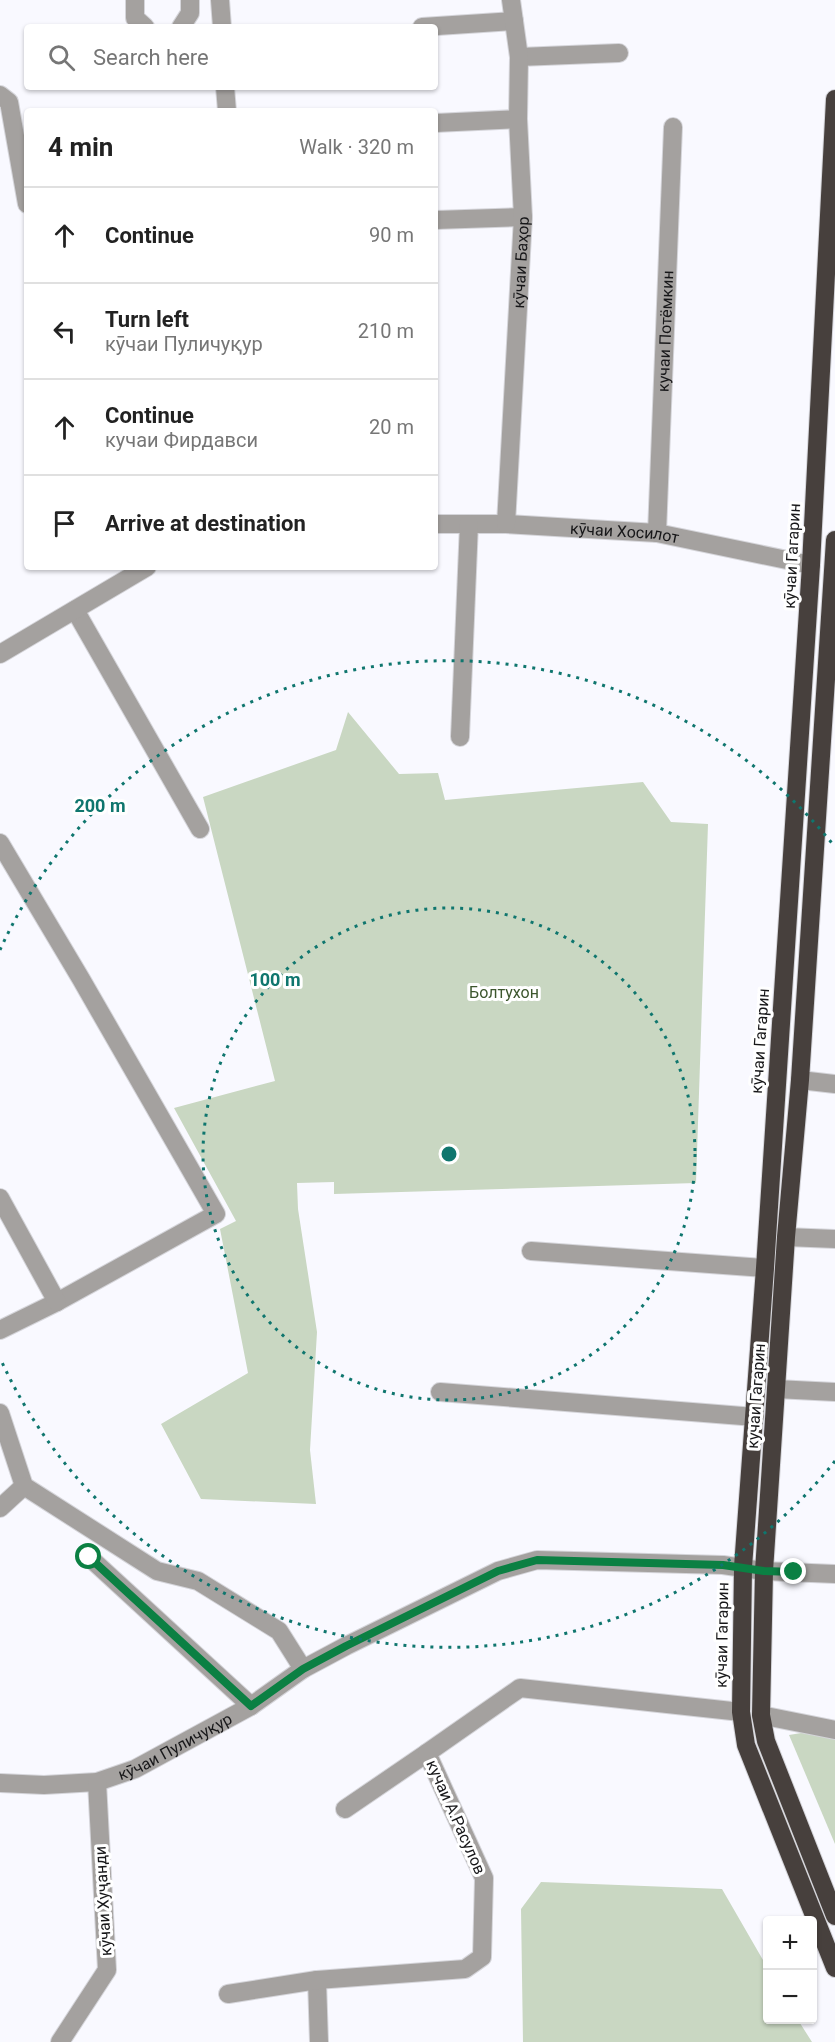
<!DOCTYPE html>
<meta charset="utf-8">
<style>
:root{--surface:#fff;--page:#f2f2f2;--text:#222;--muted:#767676;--line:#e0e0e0}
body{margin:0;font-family:Roboto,sans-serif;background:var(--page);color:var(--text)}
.controls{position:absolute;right:18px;bottom:18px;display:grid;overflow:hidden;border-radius:6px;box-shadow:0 2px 4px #0004}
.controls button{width:54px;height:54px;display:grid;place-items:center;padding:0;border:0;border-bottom:2px solid var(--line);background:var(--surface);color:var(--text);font:30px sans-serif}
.stop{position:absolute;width:18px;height:18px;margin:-14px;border:4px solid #0b8043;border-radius:50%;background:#fff}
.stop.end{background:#0b8043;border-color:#fff;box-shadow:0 2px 6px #0008}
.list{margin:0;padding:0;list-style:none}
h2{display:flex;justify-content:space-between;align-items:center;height:78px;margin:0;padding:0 24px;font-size:26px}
h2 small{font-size:20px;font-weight:400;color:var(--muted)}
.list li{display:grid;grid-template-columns:39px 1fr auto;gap:18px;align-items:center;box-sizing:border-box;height:96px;padding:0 24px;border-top:2px solid var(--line)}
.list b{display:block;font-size:22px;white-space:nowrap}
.list p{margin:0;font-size:20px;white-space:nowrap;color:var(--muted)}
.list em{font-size:20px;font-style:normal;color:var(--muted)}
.icon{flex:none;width:33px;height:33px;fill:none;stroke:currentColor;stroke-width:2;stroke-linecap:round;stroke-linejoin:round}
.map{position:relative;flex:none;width:835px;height:2042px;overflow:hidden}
.search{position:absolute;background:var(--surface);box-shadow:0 2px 4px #0004;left:24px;top:24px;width:414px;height:66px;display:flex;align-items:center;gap:15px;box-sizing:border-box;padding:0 21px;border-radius:6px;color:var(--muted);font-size:22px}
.panel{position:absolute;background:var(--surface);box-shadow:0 2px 4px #0004;left:24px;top:108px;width:414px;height:462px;border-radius:6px}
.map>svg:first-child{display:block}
</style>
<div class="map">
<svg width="835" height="2042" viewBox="0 0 835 2042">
<rect width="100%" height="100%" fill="#f9f9ff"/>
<g fill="#c9d7c2">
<path d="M348 712 399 774 438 773 445 800 643 782 671 822 708 824 696 1183 334 1194V1182L297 1183 298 1209 317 1332 310 1450 316 1504 201 1499 161 1424 248 1373 220 1229 236 1221 174 1108 275 1081 203 797 336 750Z"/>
<path d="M819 1730 835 1733V1844L789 1735Z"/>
<path d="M541 1882 722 1889 767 1967 768 2020H798L812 2042H523L521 1909Z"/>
</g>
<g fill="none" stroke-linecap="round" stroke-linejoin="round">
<g stroke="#d5d5da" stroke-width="20">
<g id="minor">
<path d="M135 0V18L145 27"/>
<path d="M220 0 222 27"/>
<path d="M181 27 190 13V0"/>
<path d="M422 27 514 21"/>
<path d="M519 57 619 53"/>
<path d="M225 87 227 111"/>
<path d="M0 95 9 102 27 204"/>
<path d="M435 123 518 119"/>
<path d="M435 220 523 217"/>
<path id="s1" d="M435 524H506L657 533 811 565"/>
<path id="s2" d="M506 524 523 217 518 119 519 57 511 0"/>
<path id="s3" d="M657 533 673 127"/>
<path d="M75 610 200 829"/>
<path d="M0 654 147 567"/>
<path d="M460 737 469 524"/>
<path d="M0 843 81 979 216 1214 57 1302 0 1330"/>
<path d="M800 1080 835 1084"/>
<path d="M0 1198 57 1302"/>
<path d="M786 1237 835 1239"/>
<path d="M531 1251 765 1268"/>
<path d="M776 1389 835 1392"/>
<path d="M440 1392 755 1417"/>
<path d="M0 1413 24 1486 157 1571 198 1581 279 1631 303 1669"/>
<path d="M0 1508 24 1486"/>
<path d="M89 1557 251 1706"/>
<path d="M761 1715 835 1730"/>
<path id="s4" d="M0 1783 44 1785 97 1782 135 1769 251 1706 303 1669 346 1646 498 1571 537 1560 723 1565 764 1571 835 1574"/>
<path d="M345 1809 427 1753"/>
<path d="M317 1980 319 2042"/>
<path d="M228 1994 317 1980 465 1969 482 1957 484 1878 427 1753 520 1688 741 1712"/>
<path d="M60 2042 107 1970 97 1782"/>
</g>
</g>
<g stroke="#d5d5da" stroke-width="20">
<g id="highway">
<path d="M835 99 811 565 765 1268 743 1567 741 1712 746 1745 835 1968"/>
<path d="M835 540 800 1080 786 1237 764 1571 761 1715 766 1741 835 1916"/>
</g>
</g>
<use href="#minor" stroke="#a4a19f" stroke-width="18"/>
<use href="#highway" stroke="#47403d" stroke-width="18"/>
</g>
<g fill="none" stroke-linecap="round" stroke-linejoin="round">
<path stroke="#0b8043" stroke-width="8" d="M89 1557 251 1706 303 1669 346 1646 498 1571 537 1560 723 1565 764 1571 794 1572"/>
</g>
<g fill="none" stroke="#0f766e" stroke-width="3" stroke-dasharray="3 6">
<circle cx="449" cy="1154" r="246"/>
<path d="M835 1461A493 493 0 0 1 0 1358M0 950A493 493 0 0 1 835 847"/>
</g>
<g text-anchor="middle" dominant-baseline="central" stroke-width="6" stroke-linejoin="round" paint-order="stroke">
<g font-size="16" fill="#171719" stroke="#fff">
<text stroke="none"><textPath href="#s2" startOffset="262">кӯчаи Баҳор</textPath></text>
<text stroke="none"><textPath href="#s3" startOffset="202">кучаи Потёмкин</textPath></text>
<text stroke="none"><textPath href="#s1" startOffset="190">кӯчаи Хосилот</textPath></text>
<text transform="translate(792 556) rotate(-87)">кӯчаи Гагарин</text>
<text transform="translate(760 1041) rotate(-86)">кӯчаи Гагарин</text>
<text transform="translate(756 1396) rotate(-86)">кучаи Гагарин</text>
<text transform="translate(722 1635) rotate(-89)">кӯчаи Гагарин</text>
<text stroke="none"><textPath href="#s4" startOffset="183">кӯчаи Пуличуқур</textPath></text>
<text transform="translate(456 1817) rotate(66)">кучаи А.Расулов</text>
<text transform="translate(103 1901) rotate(-93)">кӯчаи Хуҷанди</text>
</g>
<g font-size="16" fill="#3c562d" stroke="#fff">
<text x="504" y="992">Болтухон</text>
</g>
</g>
<circle cx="449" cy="1154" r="9" fill="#0f766e" stroke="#fff" stroke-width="3"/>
<g font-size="18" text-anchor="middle" font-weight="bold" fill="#0f766e" stroke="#fff" stroke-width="6" stroke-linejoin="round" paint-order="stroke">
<text x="100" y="812">200 m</text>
<text x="275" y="986">100 m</text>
</g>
</svg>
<div class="controls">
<button>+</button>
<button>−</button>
</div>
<div class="stop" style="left:89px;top:1557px"></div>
<div class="stop end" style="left:794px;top:1572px"></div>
<div class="search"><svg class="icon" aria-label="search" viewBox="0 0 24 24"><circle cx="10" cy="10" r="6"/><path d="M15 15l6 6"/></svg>Search here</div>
<section class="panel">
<h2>4 min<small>Walk · 320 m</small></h2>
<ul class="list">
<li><svg class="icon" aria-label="ahead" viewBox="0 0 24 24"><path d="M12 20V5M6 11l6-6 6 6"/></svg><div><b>Continue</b></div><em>90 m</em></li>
<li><svg class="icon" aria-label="left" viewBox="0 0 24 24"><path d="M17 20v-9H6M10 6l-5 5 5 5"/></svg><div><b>Turn left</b><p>кӯчаи Пуличуқур</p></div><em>210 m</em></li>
<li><svg class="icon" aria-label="ahead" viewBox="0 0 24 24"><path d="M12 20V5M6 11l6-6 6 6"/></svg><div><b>Continue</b><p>кучаи Фирдавси</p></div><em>20 m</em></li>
<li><svg class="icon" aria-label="arrive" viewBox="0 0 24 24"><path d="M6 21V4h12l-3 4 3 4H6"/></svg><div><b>Arrive at destination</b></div></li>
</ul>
</section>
</div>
